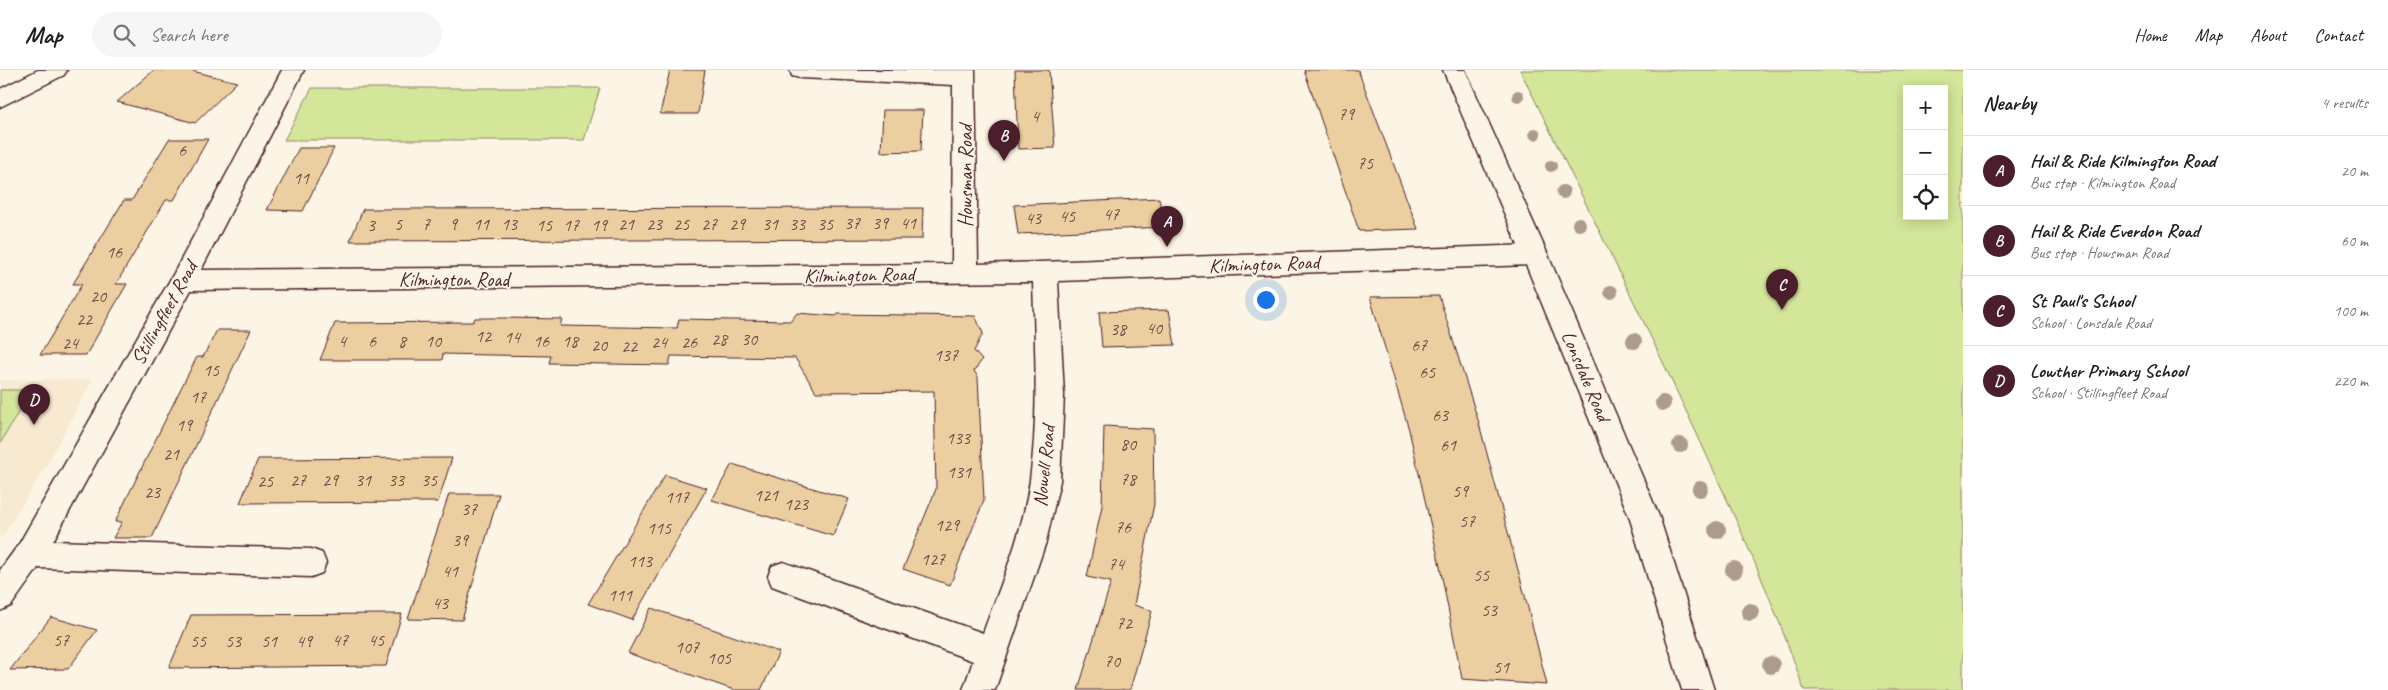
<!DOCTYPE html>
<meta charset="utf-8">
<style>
:root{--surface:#fff;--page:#f6f6f6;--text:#202124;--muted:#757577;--line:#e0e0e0;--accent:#4a1f2b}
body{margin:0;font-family:Caveat,sans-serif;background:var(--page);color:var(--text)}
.controls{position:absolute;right:15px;top:15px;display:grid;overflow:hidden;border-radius:0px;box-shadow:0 2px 12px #0003}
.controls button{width:45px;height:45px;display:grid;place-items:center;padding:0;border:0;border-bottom:1px solid var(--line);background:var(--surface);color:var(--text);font:25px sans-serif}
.you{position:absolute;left:1265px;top:229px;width:18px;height:18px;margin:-12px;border:4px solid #fff;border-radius:50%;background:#1a73e8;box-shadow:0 0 0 8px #1a73e833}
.badge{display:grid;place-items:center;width:32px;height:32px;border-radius:50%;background:var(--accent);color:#fff;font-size:16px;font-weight:700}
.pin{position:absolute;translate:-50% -41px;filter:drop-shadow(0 1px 2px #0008)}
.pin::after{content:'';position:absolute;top:26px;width:18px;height:15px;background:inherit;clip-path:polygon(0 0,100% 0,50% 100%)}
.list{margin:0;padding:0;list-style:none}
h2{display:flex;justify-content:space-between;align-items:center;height:65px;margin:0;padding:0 20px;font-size:21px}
h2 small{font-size:16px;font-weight:400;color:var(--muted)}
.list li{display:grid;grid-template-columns:32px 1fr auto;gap:15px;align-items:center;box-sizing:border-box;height:70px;padding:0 20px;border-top:1px solid var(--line)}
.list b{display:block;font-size:19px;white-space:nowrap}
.list p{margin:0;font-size:16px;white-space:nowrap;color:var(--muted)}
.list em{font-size:16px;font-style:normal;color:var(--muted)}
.icon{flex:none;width:28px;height:28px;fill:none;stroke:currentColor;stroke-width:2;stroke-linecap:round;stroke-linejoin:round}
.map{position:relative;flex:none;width:1963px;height:620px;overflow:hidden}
header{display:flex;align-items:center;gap:30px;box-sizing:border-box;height:70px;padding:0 25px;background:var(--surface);border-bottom:1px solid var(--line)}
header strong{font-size:24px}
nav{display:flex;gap:28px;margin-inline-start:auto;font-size:18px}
.search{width:350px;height:45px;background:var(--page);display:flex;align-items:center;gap:12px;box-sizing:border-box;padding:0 18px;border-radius:28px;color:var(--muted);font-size:19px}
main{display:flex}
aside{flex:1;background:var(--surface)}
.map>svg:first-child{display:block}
</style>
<header>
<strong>Map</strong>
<div class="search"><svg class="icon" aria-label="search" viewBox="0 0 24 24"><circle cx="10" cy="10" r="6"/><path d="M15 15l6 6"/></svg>Search here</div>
<nav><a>Home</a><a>Map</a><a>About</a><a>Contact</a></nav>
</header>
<main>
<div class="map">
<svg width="1963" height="620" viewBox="0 0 1963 620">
<rect width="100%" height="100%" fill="#fcf5e5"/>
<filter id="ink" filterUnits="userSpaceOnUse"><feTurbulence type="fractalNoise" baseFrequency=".02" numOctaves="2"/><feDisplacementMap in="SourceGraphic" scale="10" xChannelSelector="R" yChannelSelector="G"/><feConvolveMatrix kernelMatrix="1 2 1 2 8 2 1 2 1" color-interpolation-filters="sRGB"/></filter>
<g filter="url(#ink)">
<path fill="#f7ead0" d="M93 309 44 400 0 470V310Z"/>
<g fill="#d3e69a" stroke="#8e8262" fill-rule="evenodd">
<path d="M1520 0H1963V620H1804C1774 531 1735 447 1696 362 1639 240 1579 120 1520 0ZM1907 19H1944V146H1907Z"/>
<path d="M312 18H600L584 70H284Z"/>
<path d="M0 320H31L0 374Z"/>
</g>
<g fill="#eccfa0" stroke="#4a1f2b">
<path d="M154 0H188L237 12 195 53 117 32Z"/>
<path d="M670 0H705L698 44H660Z"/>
<path d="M1015 0H1049L1055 78 1018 79Z"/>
<path d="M1304 0H1358L1418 159 1359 161Z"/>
<path d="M883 40H923L921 81 881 82Z"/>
<path d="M169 69H208L174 130H166L116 214H127L86 285H40L82 214H73L124 130H132Z"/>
<path d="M299 78H334L303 141 267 140Z"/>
<path d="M1159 128 1164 157 1018 164 1014 135Z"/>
<path d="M923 138 922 169 350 171 363 139Z"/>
<path d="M1439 226 1478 350 1525 526 1547 615 1462 609 1438 487 1409 360 1370 227Z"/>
<path d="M1169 240 1175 275 1102 277 1099 242Z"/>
<path d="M797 243 836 246 838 244 975 246 983 263 974 281 982 290 974 301 978 307 984 430 950 515 903 499 936 419 934 321 816 322 795 288 671 286 669 295 549 293 551 286 492 285 443 284 442 290H320L335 253 473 252 475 248H504L562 249 560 256 677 258 679 249 791 251Z"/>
<path d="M217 260H251L152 468H113L122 452H115L183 314 197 287H203Z"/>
<path d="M1104 356 1153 359 1154 434 1134 535 1152 541 1130 620H1078L1111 512 1087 507 1102 436Z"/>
<path d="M452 388 438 432 240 433 258 389Z"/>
<path d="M732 394 849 429 833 466 712 430Z"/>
<path d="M665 405 707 418 632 550 588 534Z"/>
<path d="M449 424H499L462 550 408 549Z"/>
<path d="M651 538 779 582 761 620H734L628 583Z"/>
<path d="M402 544 386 596 169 598 191 545Z"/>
<path d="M51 547 97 560 68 599 10 600Z"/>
</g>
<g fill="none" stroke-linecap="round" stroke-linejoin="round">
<g stroke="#4a1f2b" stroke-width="3">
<g id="minor">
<path d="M38 0H67L64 5 0 37V19Z"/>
<path d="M282 0H304L201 200 952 194 953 15 800 8 792 6 790 0H975L978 194 1535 175 1544 178 1548 185 1544 192 1535 195 1058 211 1064 325 1060 411 1046 472 995 620H963L973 591 772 516 768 506 772 496 783 492 983 563C1001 514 1023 463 1030 410 1039 344 1035 278 1033 212L191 220 53 471 311 479 322 483 326 493 322 503 311 507 38 498 11 536 0 541V500L19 474 174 203Z"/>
</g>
</g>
<g stroke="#4a1f2b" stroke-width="3">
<path id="secondary" d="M1443 0H1465L1548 185 1659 446 1714 620H1682L1629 446 1522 185Z"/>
</g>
<use href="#minor" fill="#fcf5e5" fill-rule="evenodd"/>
<use href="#secondary" fill="#fcf5e5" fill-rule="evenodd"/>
</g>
<g fill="#ad9b8e">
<circle cx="1518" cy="26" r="6"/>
<circle cx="1535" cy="64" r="6"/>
<circle cx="1551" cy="96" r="6"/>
<circle cx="1563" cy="122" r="7"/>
<circle cx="1579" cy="154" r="7"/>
<circle cx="1611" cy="222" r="7"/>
<circle cx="1634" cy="271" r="8"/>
<circle cx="1663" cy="333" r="8"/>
<circle cx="1680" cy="375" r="8"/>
<circle cx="1700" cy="419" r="8"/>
<circle cx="1717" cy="460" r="9"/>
<circle cx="1734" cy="500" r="9"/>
<circle cx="1750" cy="542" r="9"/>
<circle cx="1771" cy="595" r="9"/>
</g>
</g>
<g text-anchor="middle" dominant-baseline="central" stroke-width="4" stroke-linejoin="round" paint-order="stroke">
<g font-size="18" fill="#724b48">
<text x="1346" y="44">79</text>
<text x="1035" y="46">4</text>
<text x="182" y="80">6</text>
<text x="1365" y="93">75</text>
<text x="301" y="108">11</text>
<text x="1111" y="144">47</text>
<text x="1067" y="146">45</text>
<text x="1033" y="148">43</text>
<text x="852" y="153">37</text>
<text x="880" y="153">39</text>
<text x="908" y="153">41</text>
<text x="398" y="154">5</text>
<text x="426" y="154">7</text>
<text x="453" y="154">9</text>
<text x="481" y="154">11</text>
<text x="509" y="154">13</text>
<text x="626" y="154">21</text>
<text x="654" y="154">23</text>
<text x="681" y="154">25</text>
<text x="709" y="154">27</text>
<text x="737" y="154">29</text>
<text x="770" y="154">31</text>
<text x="797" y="154">33</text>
<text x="825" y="154">35</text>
<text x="371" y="155">3</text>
<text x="544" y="155">15</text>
<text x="571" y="155">17</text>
<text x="599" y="155">19</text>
<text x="114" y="182">16</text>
<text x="98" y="226">20</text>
<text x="84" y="249">22</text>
<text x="1154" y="258">40</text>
<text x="1118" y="259">38</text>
<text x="483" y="266">12</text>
<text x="512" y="267">14</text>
<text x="719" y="269">28</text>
<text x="749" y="269">30</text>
<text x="342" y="271">4</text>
<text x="372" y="271">6</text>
<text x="402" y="271">8</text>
<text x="433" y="271">10</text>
<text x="541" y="271">16</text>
<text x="570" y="271">18</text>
<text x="659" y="272">24</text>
<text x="689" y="272">26</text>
<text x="70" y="273">24</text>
<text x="599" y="275">20</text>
<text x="1419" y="275">67</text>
<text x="629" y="276">22</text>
<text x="946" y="285">137</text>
<text x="211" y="300">15</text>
<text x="1427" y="302">65</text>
<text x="198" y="327">17</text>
<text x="1440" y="345">63</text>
<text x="184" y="355">19</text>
<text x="958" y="368">133</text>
<text x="1128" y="374">80</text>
<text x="1448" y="375">61</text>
<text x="171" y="384">21</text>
<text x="959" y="402">131</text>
<text x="1128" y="409">78</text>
<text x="298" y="410">27</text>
<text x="330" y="410">29</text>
<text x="363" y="410">31</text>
<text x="396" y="410">33</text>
<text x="429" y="410">35</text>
<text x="265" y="411">25</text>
<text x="1460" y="421">59</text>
<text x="152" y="422">23</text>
<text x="766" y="425">121</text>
<text x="677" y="427">117</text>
<text x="796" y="434">123</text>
<text x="469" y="439">37</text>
<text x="1467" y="451">57</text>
<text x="947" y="455">129</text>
<text x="1123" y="457">76</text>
<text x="659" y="458">115</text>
<text x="460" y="470">39</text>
<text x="933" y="489">127</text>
<text x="640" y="491">113</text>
<text x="1116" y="494">74</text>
<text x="450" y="501">41</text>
<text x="1481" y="505">55</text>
<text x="620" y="525">111</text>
<text x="440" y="533">43</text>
<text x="1489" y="540">53</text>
<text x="1124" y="553">72</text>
<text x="61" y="570">57</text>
<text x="340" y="570">47</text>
<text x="376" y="570">45</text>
<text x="198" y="571">55</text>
<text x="233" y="571">53</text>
<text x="269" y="571">51</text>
<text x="304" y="571">49</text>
<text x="687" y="577">107</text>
<text x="719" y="588">105</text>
<text x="1112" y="591">70</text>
<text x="1501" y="597">51</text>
</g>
<g font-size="20" fill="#4a1f2b" stroke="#fcf5e5">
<text transform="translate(965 106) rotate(-90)">Howsman Road</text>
<text transform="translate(1264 194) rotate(-2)">Kilmington Road</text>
<text transform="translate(859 205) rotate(-1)">Kilmington Road</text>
<text x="454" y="209">Kilmington Road</text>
<text transform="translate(164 243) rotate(-61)">Stillingfleet Road</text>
<text transform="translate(1586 306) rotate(67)">Lonsdale Road</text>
<text transform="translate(1044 396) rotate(-84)">Nowell Road</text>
</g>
</g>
</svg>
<div class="controls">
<button>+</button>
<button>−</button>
<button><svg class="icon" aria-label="locate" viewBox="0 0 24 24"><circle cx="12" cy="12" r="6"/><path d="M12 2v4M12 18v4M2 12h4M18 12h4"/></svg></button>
</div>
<div class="you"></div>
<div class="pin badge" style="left:1167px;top:177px">A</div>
<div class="pin badge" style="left:1004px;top:91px">B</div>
<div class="pin badge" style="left:1782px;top:240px">C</div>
<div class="pin badge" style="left:34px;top:355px">D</div>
</div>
<aside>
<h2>Nearby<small>4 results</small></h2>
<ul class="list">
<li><span class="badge">A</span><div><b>Hail &amp; Ride Kilmington Road</b><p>Bus stop · Kilmington Road</p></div><em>20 m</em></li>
<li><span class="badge">B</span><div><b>Hail &amp; Ride Everdon Road</b><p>Bus stop · Howsman Road</p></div><em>60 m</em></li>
<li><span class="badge">C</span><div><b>St Paul's School</b><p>School · Lonsdale Road</p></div><em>100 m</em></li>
<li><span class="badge">D</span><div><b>Lowther Primary School</b><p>School · Stillingfleet Road</p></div><em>220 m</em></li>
</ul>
</aside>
</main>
